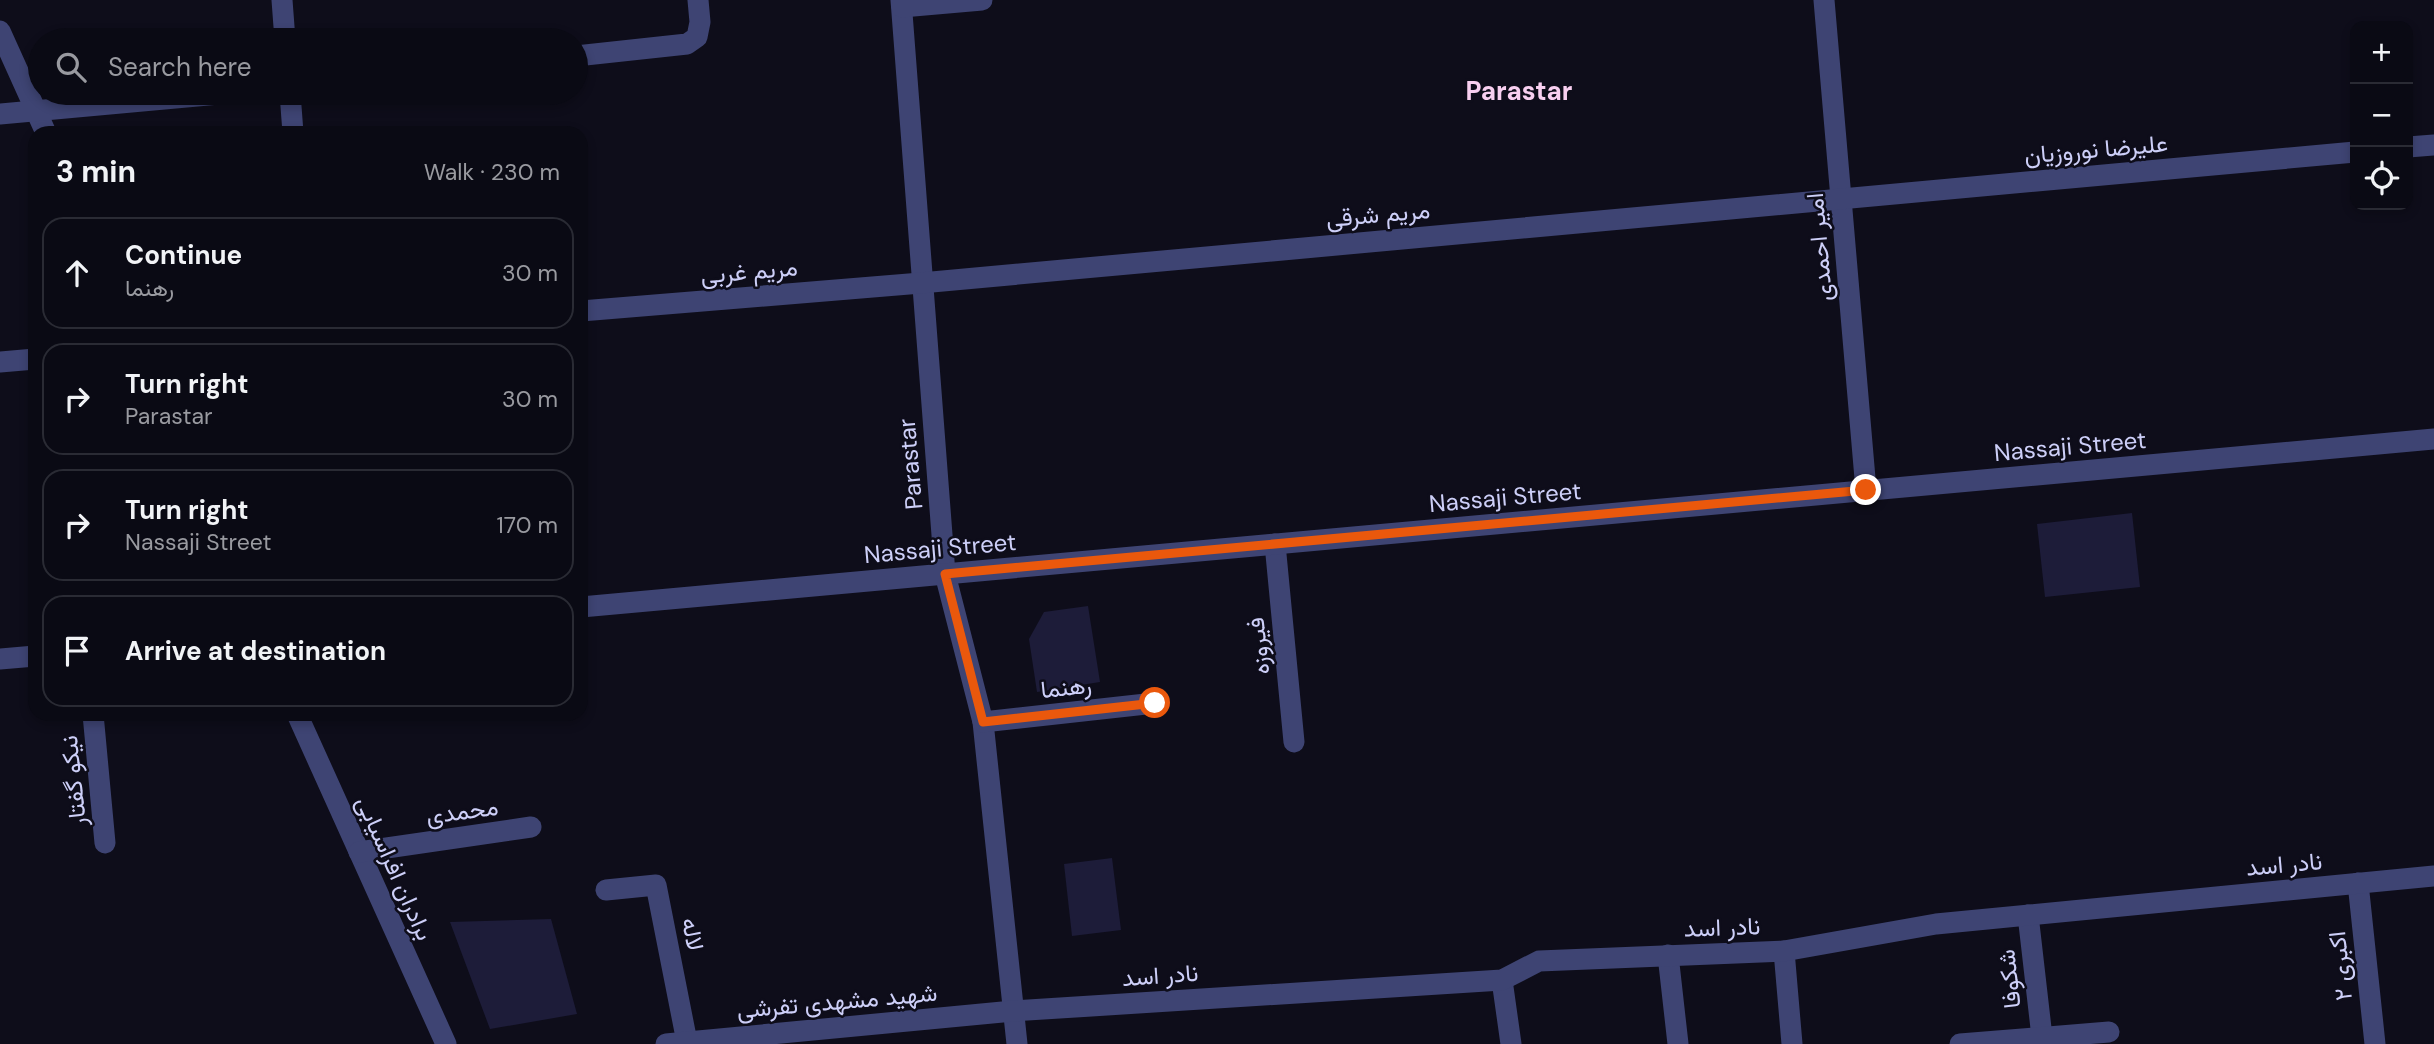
<!DOCTYPE html>
<meta charset="utf-8">
<style>
:root{--surface:#0a0a14;--page:#13131d;--text:#f1f3f6;--muted:#999aa0;--line:#2a2b34}
body{margin:0;font-family:"DM Sans",Vazirmatn,sans-serif;background:var(--page);color:var(--text)}
.controls{position:absolute;right:21px;top:21px;display:grid;overflow:hidden;border-radius:14px;box-shadow:0 4px 10px #0003}
.controls button{width:63px;height:63px;display:grid;place-items:center;padding:0;border:0;border-bottom:2px solid var(--line);background:var(--surface);color:var(--text);font:35px sans-serif}
.stop{position:absolute;width:21px;height:21px;margin:-16px;border:5px solid #ea580c;border-radius:50%;background:#fff}
.stop.end{background:#ea580c;border-color:#fff;box-shadow:0 2px 7px #0008}
.list{margin:0;padding:0;list-style:none}
h2{display:flex;justify-content:space-between;align-items:center;height:91px;margin:0;padding:0 28px;font-size:30px}
h2 small{font-size:23px;font-weight:400;color:var(--muted)}
.list li{display:grid;grid-template-columns:46px 1fr auto;gap:21px;align-items:center;box-sizing:border-box;height:112px;margin:0 14px 14px;padding:0 14px;border:2px solid var(--line);border-radius:21px}
.list b{display:block;font-size:26px;white-space:nowrap}
.list p{margin:0;font-size:23px;white-space:nowrap;color:var(--muted)}
.list em{font-size:23px;font-style:normal;color:var(--muted)}
.icon{flex:none;width:38px;height:38px;fill:none;stroke:currentColor;stroke-width:2;stroke-linecap:round;stroke-linejoin:round}
.map{position:relative;flex:none;width:2434px;height:1044px;overflow:hidden}
.search{position:absolute;background:var(--surface);box-shadow:0 4px 10px #0003;left:28px;top:28px;width:560px;height:77px;display:flex;align-items:center;gap:18px;box-sizing:border-box;padding:0 24px;border-radius:38px;color:var(--muted);font-size:26px}
.panel{position:absolute;background:var(--surface);box-shadow:0 4px 10px #0003;left:28px;top:126px;width:560px;height:595px;border-radius:21px}
.map>svg:first-child{display:block}
</style>
<div class="map">
<svg width="2434" height="1044" viewBox="0 0 2434 1044">
<rect width="100%" height="100%" fill="#0e0d1a"/>
<g fill="#1d1c39">
<path d="M2132 513 2140 587 2045 597 2037 524Z"/>
<path d="M1088 606 1100 682 1037 692 1029 639 1044 612Z"/>
<path d="M1112 858 1121 930 1072 936 1064 864Z"/>
<path d="M551 919 577 1014 490 1029 450 922Z"/>
</g>
<g fill="none" stroke-linecap="round" stroke-linejoin="round">
<g stroke="#3e4473" stroke-width="21">
<path d="M282 0 285 40"/>
<path d="M901 0 945 574 983 722 1017 1044"/>
<path d="M1824 0 1866 490"/>
<path d="M902 7 982 0"/>
<path d="M0 31 46 133"/>
<path d="M576 56 687 44 697 37 700 22 698 0"/>
<path d="M290 93 293 133"/>
<path d="M0 114 230 93"/>
<path d="M2408 147 2434 145"/>
<path d="M581 311 921 283 2355 152"/>
<path d="M0 362 35 359"/>
<path d="M1275 544 1294 742"/>
<path d="M581 607 2434 439"/>
<path d="M0 659 35 656"/>
<path d="M93 714 105 843"/>
<path d="M297 714 446 1044"/>
<path d="M983 722 1155 703"/>
<path d="M359 852 531 827"/>
<path d="M2358 883 2375 1044"/>
<path d="M606 890 656 885 687 1042"/>
<path d="M2028 915 2042 1037"/>
<path d="M1784 951 1792 1044"/>
<path d="M1668 955 1678 1044"/>
<path d="M1502 980 1511 1044"/>
<path d="M666 1044 1013 1011 1502 980 1539 961 1784 951 1936 924 2434 876"/>
<path d="M1960 1044 2109 1032"/>
</g>
</g>
<g fill="none" stroke-linecap="round" stroke-linejoin="round">
<path stroke="#ea580c" stroke-width="9" d="M1155 703 983 722 945 574 1866 490"/>
</g>
<g text-anchor="middle" dominant-baseline="central" stroke-width="5" stroke-linejoin="round" paint-order="stroke">
<g font-size="24" fill="#cdcff8" stroke="#0e0d1a">
<text transform="translate(2096 149) rotate(-5)">علیرضا نوروزیان</text>
<text transform="translate(1378 214) rotate(-5)">مریم شرقی</text>
<text transform="translate(1819 247) rotate(-95)">امیر احمدی</text>
<text transform="translate(749 271) rotate(-5)">مریم غربی</text>
<text transform="translate(2070 446) rotate(-5)">Nassaji Street</text>
<text transform="translate(910 464) rotate(-95)">Parastar</text>
<text transform="translate(1505 497) rotate(-5)">Nassaji Street</text>
<text transform="translate(940 548) rotate(-5)">Nassaji Street</text>
<text transform="translate(1258 646) rotate(-96)">فیروزه</text>
<text transform="translate(1066 687) rotate(-6)">رهنما</text>
<text transform="translate(73 781) rotate(-96)">نیکو گفتار</text>
<text transform="translate(462 811) rotate(-8)">محمدی</text>
<text transform="translate(2284 864) rotate(-5)">نادر اسد</text>
<text transform="translate(395 868) rotate(66)">برادران افراسیابی</text>
<text transform="translate(1722 927) rotate(-2)">نادر اسد</text>
<text transform="translate(693 934) rotate(79)">لاله</text>
<text transform="translate(2340 966) rotate(-96)">اکبری ۲</text>
<text transform="translate(1160 975) rotate(-4)">نادر اسد</text>
<text transform="translate(2009 979) rotate(-96)">شکوفا</text>
<text transform="translate(837 1001) rotate(-5)">شهید مشهدی تفرشی</text>
</g>
<g font-size="26" font-weight="bold" fill="#f8cff0" stroke="#0e0d1a">
<text x="1519" y="91">Parastar</text>
</g>
</g>
</svg>
<div class="controls">
<button>+</button>
<button>−</button>
<button><svg class="icon" aria-label="locate" viewBox="0 0 24 24"><circle cx="12" cy="12" r="6"/><path d="M12 2v4M12 18v4M2 12h4M18 12h4"/></svg></button>
</div>
<div class="stop" style="left:1155px;top:703px"></div>
<div class="stop end" style="left:1866px;top:490px"></div>
<div class="search"><svg class="icon" aria-label="search" viewBox="0 0 24 24"><circle cx="10" cy="10" r="6"/><path d="M15 15l6 6"/></svg>Search here</div>
<section class="panel">
<h2>3 min<small>Walk · 230 m</small></h2>
<ul class="list">
<li><svg class="icon" aria-label="ahead" viewBox="0 0 24 24"><path d="M12 20V5M6 11l6-6 6 6"/></svg><div><b>Continue</b><p>رهنما</p></div><em>30 m</em></li>
<li><svg class="icon" aria-label="right" viewBox="0 0 24 24"><path d="M7 20v-9h11M14 6l5 5-5 5"/></svg><div><b>Turn right</b><p>Parastar</p></div><em>30 m</em></li>
<li><svg class="icon" aria-label="right" viewBox="0 0 24 24"><path d="M7 20v-9h11M14 6l5 5-5 5"/></svg><div><b>Turn right</b><p>Nassaji Street</p></div><em>170 m</em></li>
<li><svg class="icon" aria-label="arrive" viewBox="0 0 24 24"><path d="M6 21V4h12l-3 4 3 4H6"/></svg><div><b>Arrive at destination</b></div></li>
</ul>
</section>
</div>
